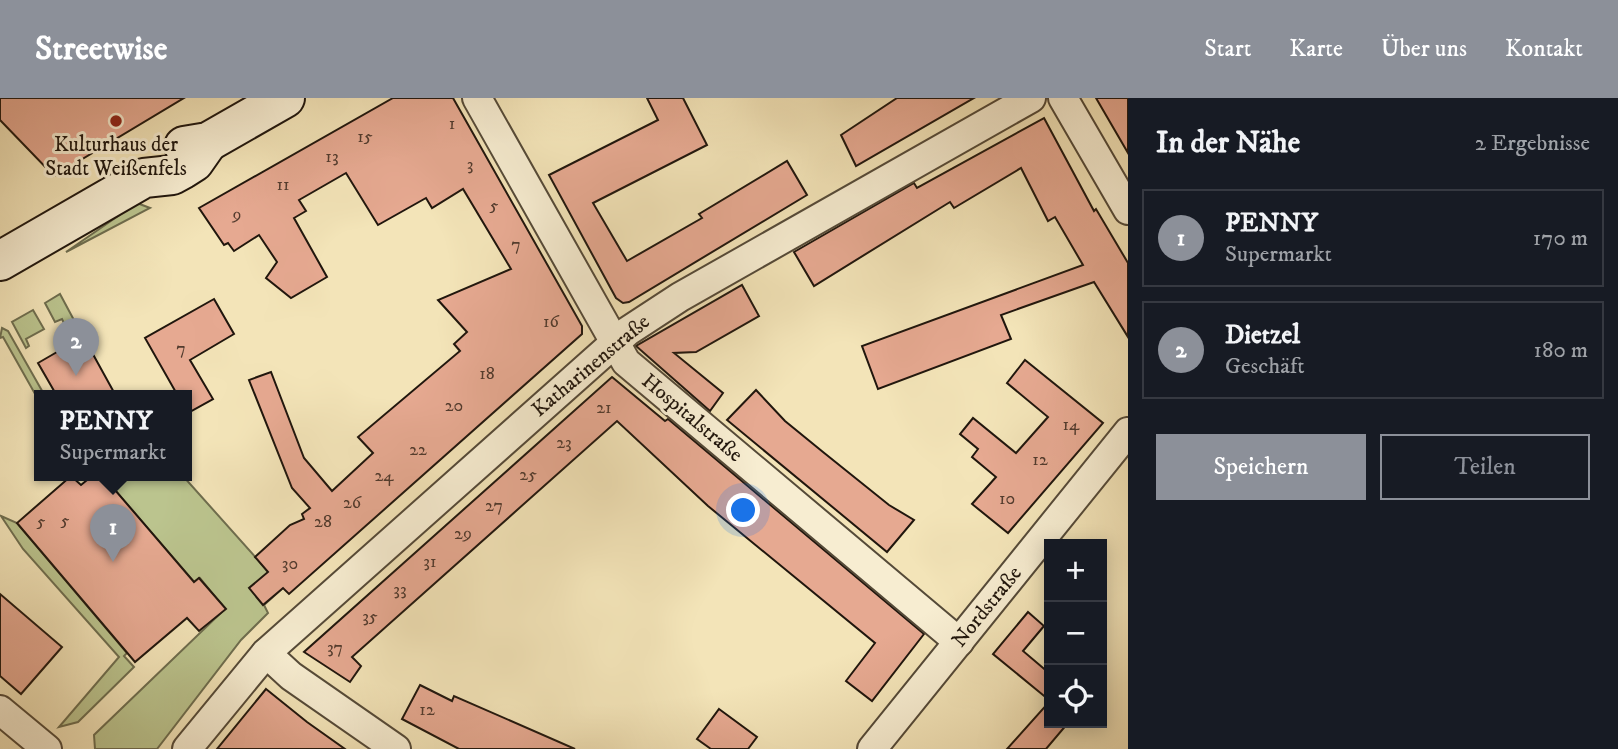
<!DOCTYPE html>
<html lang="de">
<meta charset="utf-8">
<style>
:root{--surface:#171b24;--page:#20242c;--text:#f1f3f6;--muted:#9ea1a6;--line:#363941;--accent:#8c9099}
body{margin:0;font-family:"IM FELL DW Pica",serif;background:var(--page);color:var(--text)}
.controls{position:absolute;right:21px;bottom:21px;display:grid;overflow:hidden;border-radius:0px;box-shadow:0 4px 18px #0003}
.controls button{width:63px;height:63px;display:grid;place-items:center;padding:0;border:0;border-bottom:2px solid var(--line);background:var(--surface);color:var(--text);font:35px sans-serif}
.you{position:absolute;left:744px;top:413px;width:24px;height:24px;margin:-18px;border:5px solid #fff;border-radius:50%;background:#1a73e8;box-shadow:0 0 0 10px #1a73e833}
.badge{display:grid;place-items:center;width:46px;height:46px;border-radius:50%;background:var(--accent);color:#fff;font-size:23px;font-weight:700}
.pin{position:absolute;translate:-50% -58px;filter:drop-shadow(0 2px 4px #0008)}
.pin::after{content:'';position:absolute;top:37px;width:24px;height:21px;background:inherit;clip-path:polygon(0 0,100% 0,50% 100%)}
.popup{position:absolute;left:34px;top:292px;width:158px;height:91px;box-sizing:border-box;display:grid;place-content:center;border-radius:0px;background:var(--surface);filter:drop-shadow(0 2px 5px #0005);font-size:23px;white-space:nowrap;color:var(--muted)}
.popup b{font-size:26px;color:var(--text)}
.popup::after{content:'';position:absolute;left:50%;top:100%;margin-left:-14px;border:14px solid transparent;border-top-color:var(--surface)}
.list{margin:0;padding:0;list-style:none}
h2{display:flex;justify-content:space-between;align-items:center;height:91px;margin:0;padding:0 28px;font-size:30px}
h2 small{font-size:23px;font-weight:400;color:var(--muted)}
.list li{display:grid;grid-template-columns:46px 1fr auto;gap:21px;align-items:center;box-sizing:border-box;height:98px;margin:0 14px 14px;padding:0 14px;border:2px solid var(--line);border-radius:0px}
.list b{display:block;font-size:26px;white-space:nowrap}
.list p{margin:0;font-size:23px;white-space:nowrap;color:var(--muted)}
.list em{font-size:23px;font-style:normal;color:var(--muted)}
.actions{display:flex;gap:14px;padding:21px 28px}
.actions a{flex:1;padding:16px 0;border:2px solid var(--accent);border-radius:0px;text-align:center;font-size:24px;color:var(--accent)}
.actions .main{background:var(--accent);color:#fff}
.icon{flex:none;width:38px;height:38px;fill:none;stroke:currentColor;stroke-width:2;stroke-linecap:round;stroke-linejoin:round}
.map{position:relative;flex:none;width:1128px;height:651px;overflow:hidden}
header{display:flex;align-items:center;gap:42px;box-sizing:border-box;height:98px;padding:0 35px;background:var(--accent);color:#fff}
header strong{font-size:33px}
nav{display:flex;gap:38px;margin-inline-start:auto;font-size:24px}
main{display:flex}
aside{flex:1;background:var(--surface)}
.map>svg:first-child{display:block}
</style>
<header>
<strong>Streetwise</strong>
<nav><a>Start</a><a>Karte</a><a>Über uns</a><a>Kontakt</a></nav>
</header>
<main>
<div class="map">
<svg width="1128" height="651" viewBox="0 0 1128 651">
<rect width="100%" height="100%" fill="#f3e4b8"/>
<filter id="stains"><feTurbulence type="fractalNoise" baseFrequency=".00286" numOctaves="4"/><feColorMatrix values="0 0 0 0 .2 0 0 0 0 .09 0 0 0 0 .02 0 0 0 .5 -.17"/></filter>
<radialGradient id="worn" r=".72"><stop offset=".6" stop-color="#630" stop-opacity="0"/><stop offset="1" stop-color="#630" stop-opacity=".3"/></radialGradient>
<g fill="#bbc48e" stroke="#6e6d4e" stroke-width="2">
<path d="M137 105 150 110 66 154Z"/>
<path d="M60 196 83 239 74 245 62 221 55 224 45 205Z"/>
<path d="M33 212 44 231 26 241 29 248 26 250 12 224Z"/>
<path d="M2 230 8 233 45 298H40L39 303 3 239 0 240Z"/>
<path d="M103 378H183L283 490 264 507 268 515 241 542 157 651H95L94 637 225 511 200 480 194 484Z"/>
<path d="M1 418 17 425 127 555 124 558 134 569 78 624 59 629 119 559 23 451Z"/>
</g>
<g fill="#e6a991" stroke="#20160d" stroke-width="2">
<path d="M0 0H184L54 78 0 22Z"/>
<path d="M393 0H453L582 228V236L289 496 283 490 263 507 249 490 268 474 255 459 290 427 304 421 302 416 310 410 292 390 249 282 271 274 304 360 332 393 373 355 358 339 460 253 454 246 467 234 438 202 511 171 463 91 432 110 426 100 378 127 346 75 299 102 306 113 294 120 327 179 291 200 266 180 277 164 259 137 234 153 228 145 224 147 199 110Z"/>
<path d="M647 0H683L707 47 593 105 627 163 702 120 699 116 787 63 807 97 629 204 623 205 616 200 549 77 658 22Z"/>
<path d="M897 0H974L856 68 841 37Z"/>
<path d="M1096 0H1128V55Z"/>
<path d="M1044 20 1094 113 1096 111 1128 165V239L1094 184 1001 217 1011 241 878 291 862 248 1083 167 1055 119 1048 123 1021 70 954 110 950 104 814 188 794 154 914 85 917 90Z"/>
<path d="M742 187 759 218 696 254 674 255 723 295 710 313 636 248Z"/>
<path d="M214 201 234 236 190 262 213 301 186 316V298H178L145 240Z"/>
<path d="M83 239 89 249 116 298H57L38 265Z"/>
<path d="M1025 262 1103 325 1008 435 972 406 996 379 972 359 978 351 960 336 973 320 1016 355 1048 319 1007 285Z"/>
<path d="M612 279 665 323 668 321 924 536 872 603 846 583 875 545 708 408 617 323 352 559 361 568 350 584 304 554Z"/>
<path d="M756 292 785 323 823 354 889 407 914 422 887 454 727 322Z"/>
<path d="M71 378 81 387 92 378H103L194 484 199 480 226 511 199 533 187 520 135 564 17 425Z"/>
<path d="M0 496 62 549 21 596 0 578Z"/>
<path d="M1028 514 1044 528 1023 553 1049 575V602L993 556Z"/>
<path d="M420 587 452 603 454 598 575 651H459L402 621Z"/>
<path d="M266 591 307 624 345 651H217Z"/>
<path d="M1049 604V625H1068L1046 651H1007Z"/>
<path d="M719 611 757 639 748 651H711L697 641Z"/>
</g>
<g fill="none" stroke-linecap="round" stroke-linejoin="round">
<g stroke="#554a38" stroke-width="32">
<g id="street">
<path d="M477 0 626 264 959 544"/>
<path d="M1063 0 1128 112"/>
<path d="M266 555 291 578 396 651"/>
<path d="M0 612 47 651"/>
<path d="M187 651 266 555 628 233 680 199 1031 0"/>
<path d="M872 651 1128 334"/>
</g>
</g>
<g stroke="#20160d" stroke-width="42">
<g id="secondary">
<path d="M184 48 208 44 285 0"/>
<path d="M0 163 144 80 172 77 183 71 194 64 208 44"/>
</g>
</g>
<use href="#street" stroke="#f7edd1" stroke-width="28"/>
<use href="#secondary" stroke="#f7edd1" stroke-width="38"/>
</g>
<circle fill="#8f2418" stroke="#f7edd1" stroke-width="2.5" cx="116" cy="23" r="7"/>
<g text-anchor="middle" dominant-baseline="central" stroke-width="6" stroke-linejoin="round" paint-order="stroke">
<g font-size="18" fill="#523b2e">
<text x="452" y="26">1</text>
<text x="365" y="39">15</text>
<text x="332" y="59">13</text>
<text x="470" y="67">3</text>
<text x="283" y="87">11</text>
<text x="494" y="108">5</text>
<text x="237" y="117">9</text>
<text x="516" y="147">7</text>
<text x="551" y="224">16</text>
<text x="181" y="251">7</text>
<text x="487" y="276">18</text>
<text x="454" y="308">20</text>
<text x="604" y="310">21</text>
<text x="1071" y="327">14</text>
<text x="564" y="345">23</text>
<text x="418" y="352">22</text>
<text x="1040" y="362">12</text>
<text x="528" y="377">25</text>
<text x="384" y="378">24</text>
<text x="1007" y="401">10</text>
<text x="352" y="405">26</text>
<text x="494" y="408">27</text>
<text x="65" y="423">5</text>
<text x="41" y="424">5</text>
<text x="323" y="424">28</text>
<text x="463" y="436">29</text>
<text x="430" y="464">31</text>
<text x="290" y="466">30</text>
<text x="400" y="492">33</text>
<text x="370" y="519">35</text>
<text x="335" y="550">37</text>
<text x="427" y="612">12</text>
</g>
<g font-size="21" fill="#20160d" stroke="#f7edd1">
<text x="116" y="47">Kulturhaus der<tspan x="116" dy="24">Stadt Weißenfels</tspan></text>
</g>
<g font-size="21" fill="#20160d" stroke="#f7edd1">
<text transform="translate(591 268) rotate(-40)">Katharinenstraße</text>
<text transform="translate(692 320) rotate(40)">Hospitalstraße</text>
<text transform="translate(987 509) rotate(-51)">Nordstraße</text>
</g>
</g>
<rect width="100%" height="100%" filter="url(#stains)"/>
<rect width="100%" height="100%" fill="url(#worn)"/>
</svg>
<div class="controls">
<button>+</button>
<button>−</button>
<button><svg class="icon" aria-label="locate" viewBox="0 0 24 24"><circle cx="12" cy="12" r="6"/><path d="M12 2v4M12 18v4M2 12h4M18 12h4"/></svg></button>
</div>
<div class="you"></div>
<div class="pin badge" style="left:113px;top:464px">1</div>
<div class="popup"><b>PENNY</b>Supermarkt</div>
<div class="pin badge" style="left:76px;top:278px">2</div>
</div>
<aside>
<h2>In der Nähe<small>2 Ergebnisse</small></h2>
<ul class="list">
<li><span class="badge">1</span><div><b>PENNY</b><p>Supermarkt</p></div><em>170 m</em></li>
<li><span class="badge">2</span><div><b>Dietzel</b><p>Geschäft</p></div><em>180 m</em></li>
</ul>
<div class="actions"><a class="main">Speichern</a><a>Teilen</a></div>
</aside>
</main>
